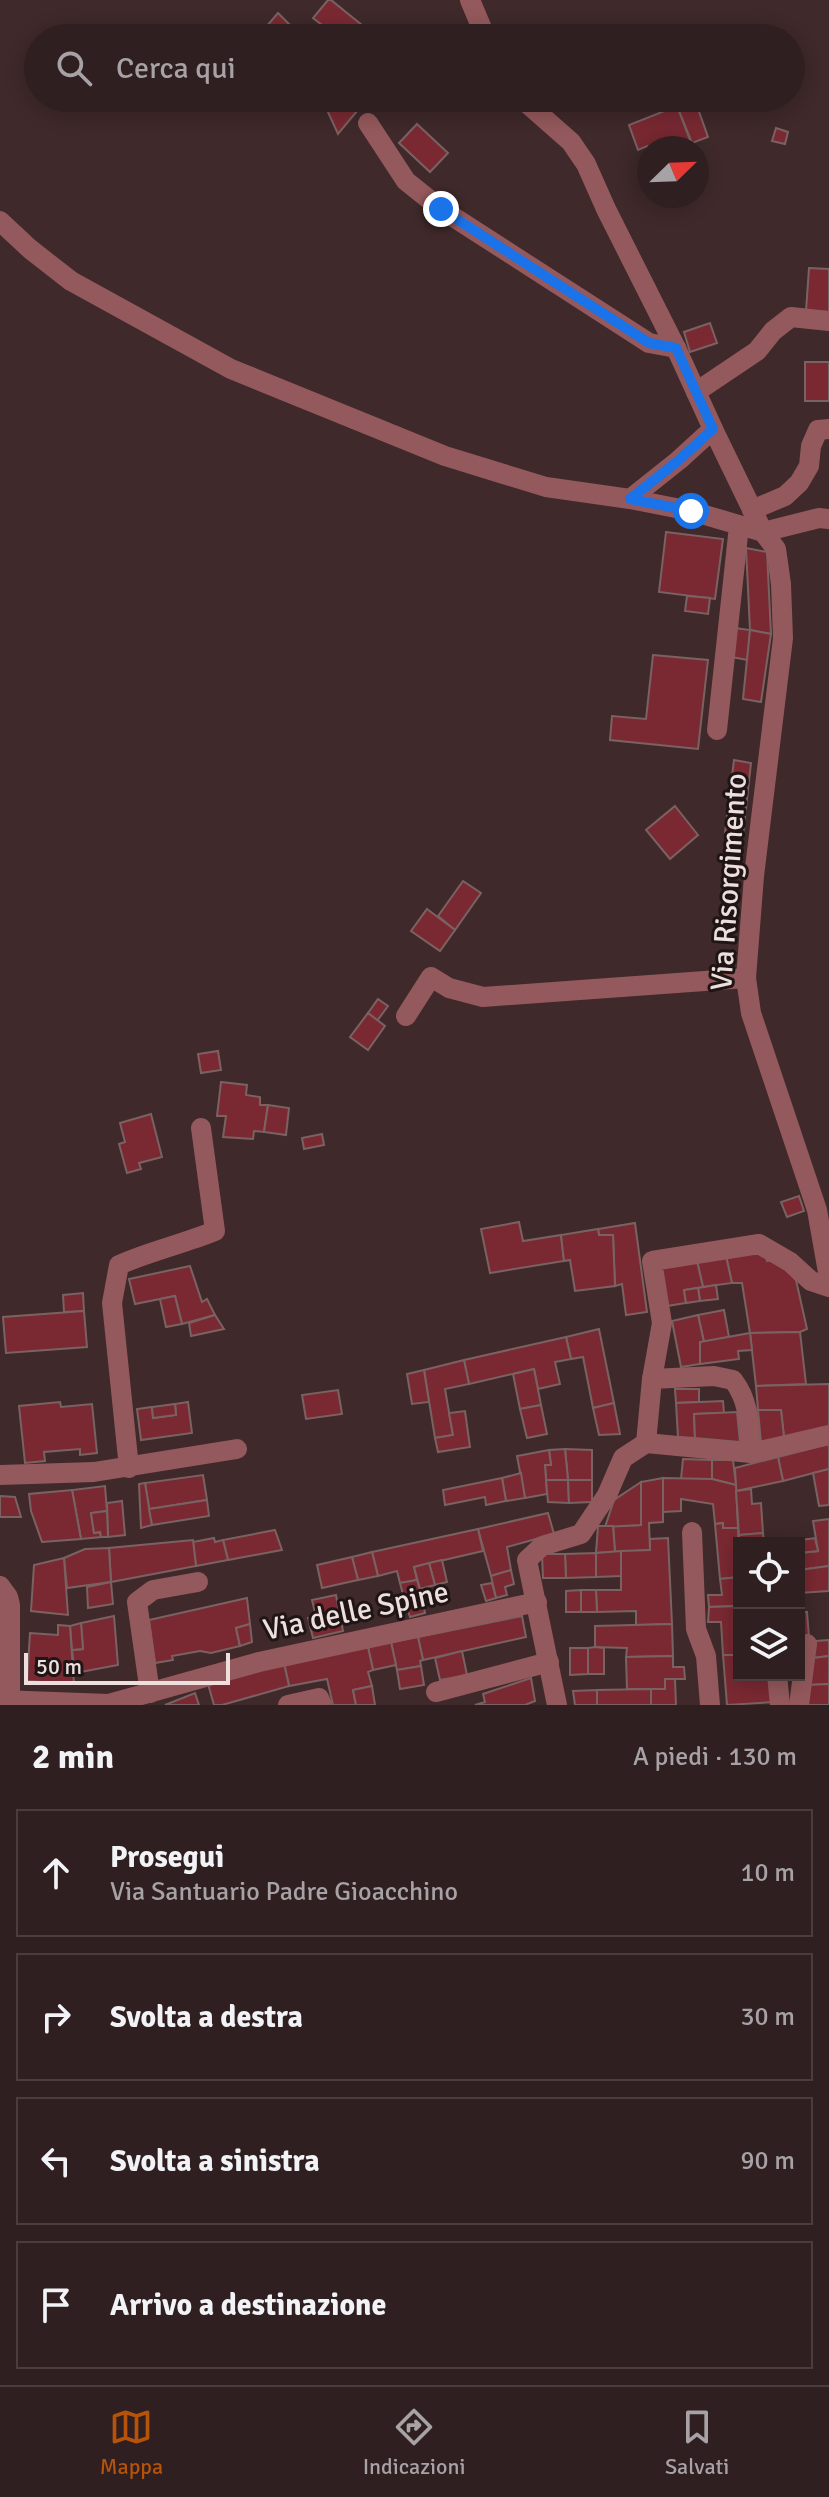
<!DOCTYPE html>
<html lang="it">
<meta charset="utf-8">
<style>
:root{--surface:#2f1f20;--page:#3b2c2d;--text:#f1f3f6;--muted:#a7a2a5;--line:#4a3d3e;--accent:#b45309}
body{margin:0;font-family:Signika,sans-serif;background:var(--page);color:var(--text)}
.controls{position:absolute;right:24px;bottom:24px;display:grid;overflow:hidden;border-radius:0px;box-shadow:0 4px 20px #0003}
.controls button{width:72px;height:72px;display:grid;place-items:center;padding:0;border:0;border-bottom:2px solid var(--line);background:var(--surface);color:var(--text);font:40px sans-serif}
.compass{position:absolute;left:637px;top:136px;width:72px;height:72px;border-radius:50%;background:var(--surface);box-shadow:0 4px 20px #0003;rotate:67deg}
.scale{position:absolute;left:24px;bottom:20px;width:206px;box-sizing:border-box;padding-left:8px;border:4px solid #eedfdf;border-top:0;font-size:22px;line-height:28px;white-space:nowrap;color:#eedfdf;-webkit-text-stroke:6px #1f1515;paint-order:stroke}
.stop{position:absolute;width:24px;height:24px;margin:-18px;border:6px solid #1a73e8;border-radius:50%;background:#fff}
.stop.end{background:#1a73e8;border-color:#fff;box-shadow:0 2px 8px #0008}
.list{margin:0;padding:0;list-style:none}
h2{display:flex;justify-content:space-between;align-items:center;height:104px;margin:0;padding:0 32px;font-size:34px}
h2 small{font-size:26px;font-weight:400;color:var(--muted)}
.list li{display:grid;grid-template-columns:52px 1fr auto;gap:24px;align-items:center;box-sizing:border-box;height:128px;margin:0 16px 16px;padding:0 16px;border:2px solid var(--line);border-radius:0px}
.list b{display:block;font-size:30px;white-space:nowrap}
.list p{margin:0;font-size:26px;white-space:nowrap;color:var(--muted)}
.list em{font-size:26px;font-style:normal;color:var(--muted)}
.icon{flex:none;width:44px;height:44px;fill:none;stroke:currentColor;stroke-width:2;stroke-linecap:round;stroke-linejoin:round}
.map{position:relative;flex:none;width:829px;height:1705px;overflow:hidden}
.search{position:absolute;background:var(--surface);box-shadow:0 4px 20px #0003;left:24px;right:24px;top:24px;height:88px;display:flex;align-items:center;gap:20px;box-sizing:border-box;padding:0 28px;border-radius:44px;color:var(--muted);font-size:30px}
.sheet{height:680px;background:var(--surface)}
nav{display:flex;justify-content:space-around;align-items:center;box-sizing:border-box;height:112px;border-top:2px solid var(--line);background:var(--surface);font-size:22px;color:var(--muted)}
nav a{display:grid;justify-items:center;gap:4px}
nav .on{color:var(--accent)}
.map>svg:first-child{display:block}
</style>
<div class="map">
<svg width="829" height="1705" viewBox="0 0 829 1705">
<rect width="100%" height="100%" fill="#3f292a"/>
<g fill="#7a2932" stroke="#7a6262" stroke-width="2">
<path d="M328 0H331L373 34 370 38H339L313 18Z"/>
<path d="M278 13 294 29 285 38H278L266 27Z"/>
<path d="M323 98H347L336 111Z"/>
<path d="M347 98H368L338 134 322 99 336 111Z"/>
<path d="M686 102 697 106 708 137 692 143 677 106Z"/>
<path d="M677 106 693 148H649V151L647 146 638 150 629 125Z"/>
<path d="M417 124 448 153 430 172 399 143Z"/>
<path d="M776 128 788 132 785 144 772 141Z"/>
<path d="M809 268 829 269V312L806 311Z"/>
<path d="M710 323 717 343 690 352 684 332Z"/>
<rect x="805" y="362" width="24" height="39"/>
<path d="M666 532 723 539 715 599 659 592Z"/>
<path d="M746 548 767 552 771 634 750 630Z"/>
<path d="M687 596 710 598 708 614 685 611Z"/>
<path d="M735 628 750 630 748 660 731 657Z"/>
<path d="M750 630 771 634 761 702 743 699Z"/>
<path d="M653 655 708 660 698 749 610 740 612 716 646 719Z"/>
<path d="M734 760 751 763 743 835 725 833Z"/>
<path d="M675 806 698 835 670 859 646 830Z"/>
<path d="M463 881 481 893 455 930 438 916Z"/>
<path d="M427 909 455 930 440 951 411 931Z"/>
<path d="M378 999 388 1006 377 1021 368 1013Z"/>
<path d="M368 1013 385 1026 368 1050 350 1037Z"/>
<path d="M218 1051 221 1070 201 1073 198 1054Z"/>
<path d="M221 1082 247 1085 246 1095 260 1097V1105H268L264 1132 254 1131 253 1139 223 1137 226 1116H217Z"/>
<path d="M268 1105 289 1108 286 1135 264 1132Z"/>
<path d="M151 1114 162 1157 139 1163 141 1169 127 1173 119 1144 125 1142 120 1123Z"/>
<path d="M322 1134 324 1145 304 1149 302 1138Z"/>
<path d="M799 1196 804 1211 787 1217 781 1202Z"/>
<path d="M519 1222 523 1241 561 1235 564 1261 490 1273 481 1229Z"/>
<path d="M635 1223 647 1312 626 1315 622 1284 615 1286 613 1235H599L598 1229Z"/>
<path d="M598 1229 599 1235H613L615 1286 575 1291 570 1260 564 1261 561 1235Z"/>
<path d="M760 1252 765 1254 767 1261 776 1259 796 1280 807 1329 800 1332 750 1333 742 1283H732L726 1256Z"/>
<path d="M726 1256 732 1283 703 1287 697 1261Z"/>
<path d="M697 1261 703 1287 684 1290 686 1303 667 1306 659 1268Z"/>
<path d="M190 1266 202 1302 207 1299 215 1315 182 1324 175 1296 135 1304 129 1279Z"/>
<path d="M716 1285 718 1299 700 1301 698 1288Z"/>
<path d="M698 1288 700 1301 686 1303 684 1290Z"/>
<path d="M83 1293 84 1311 64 1312 63 1295Z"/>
<path d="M175 1296 182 1324 166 1327 160 1299Z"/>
<path d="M724 1310 729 1337 704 1342 698 1315Z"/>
<path d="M84 1311 87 1347 6 1353 3 1317Z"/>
<path d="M215 1315 224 1329 191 1336 189 1323Z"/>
<path d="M698 1315 704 1342H700V1364L681 1367 672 1321Z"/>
<path d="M599 1329 614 1403 593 1408 583 1357 571 1359 566 1337Z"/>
<path d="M800 1332 806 1384 756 1386 750 1333Z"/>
<path d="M750 1333 752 1350 738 1351 739 1359 700 1364V1342Z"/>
<path d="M566 1337 571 1359 555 1362 560 1384 538 1389 534 1369 469 1384 464 1360Z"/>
<path d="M464 1360 469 1384 445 1389 453 1435 435 1438 424 1370Z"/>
<path d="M534 1369 541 1405 520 1409 513 1374Z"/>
<path d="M424 1370 429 1402 412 1404 407 1374Z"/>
<path d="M829 1384V1427L784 1437 781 1410H758L756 1386Z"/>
<path d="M675 1389H699V1402L676 1403Z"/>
<path d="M338 1390 342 1414 306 1419 302 1395Z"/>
<path d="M723 1401 724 1413 694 1414 695 1438 678 1437 676 1403Z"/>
<path d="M60 1402 61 1407 92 1404 97 1453 80 1455V1449L44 1452 45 1461 25 1463 19 1406Z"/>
<path d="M188 1402 192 1433 141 1440 137 1409 152 1407 153 1418 176 1415 175 1404Z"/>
<path d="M614 1403 620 1434 599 1435 593 1408Z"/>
<path d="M175 1404 176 1415 153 1418 152 1407Z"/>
<path d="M541 1405 547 1434 527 1438 520 1409Z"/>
<path d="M758 1410H781L784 1437 761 1443Z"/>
<path d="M465 1411 470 1447 438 1452 435 1438 453 1435 449 1413Z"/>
<path d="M737 1412 740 1442 695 1438 694 1414Z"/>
<path d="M829 1444V1469L783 1481 778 1457Z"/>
<path d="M565 1449 592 1450V1480H568Z"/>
<path d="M565 1449 568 1480H546L545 1465H551L549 1450Z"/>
<path d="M549 1450 551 1465H545L547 1494 525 1498 517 1456Z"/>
<path d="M778 1457 783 1481 736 1491 735 1468Z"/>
<path d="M683 1459 712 1460V1479H681Z"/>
<path d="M712 1460H733L736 1485 712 1479Z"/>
<path d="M829 1469V1505L819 1506 813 1473Z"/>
<path d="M521 1473 525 1498 506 1501 502 1478Z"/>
<path d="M203 1475 207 1500 149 1509 145 1483Z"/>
<path d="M502 1478 506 1501 486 1505 485 1497 445 1505 443 1490Z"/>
<path d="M663 1478 712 1479 736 1485 738 1528H723V1523L715 1524 713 1504 681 1499V1511L663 1512Z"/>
<path d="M663 1478V1522L649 1523 650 1550 615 1552 613 1526 641 1525V1482Z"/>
<path d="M546 1480H568L569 1503 548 1502Z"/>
<path d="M568 1480H592V1502L569 1503Z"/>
<path d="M641 1482V1525L605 1527 614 1500Z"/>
<path d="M145 1483 152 1525 141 1528 139 1484Z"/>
<path d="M105 1486 107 1511 91 1513 94 1533 100 1532 101 1537 81 1539 72 1490Z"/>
<path d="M751 1489 752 1504 761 1503 763 1533 739 1535 736 1491Z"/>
<path d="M72 1490 81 1539 42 1542 31 1511 29 1494Z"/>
<path d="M0 1496 15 1497 21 1517H0Z"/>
<path d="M207 1500 209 1516 152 1525 149 1509Z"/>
<path d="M122 1501 125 1535 108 1537 107 1503Z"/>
<path d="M107 1511 108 1537H101L100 1532 94 1533 91 1513Z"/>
<path d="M548 1513 554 1534 507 1547 511 1570 491 1576 478 1529Z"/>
<path d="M829 1519V1566L800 1570 799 1553 818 1551 813 1521Z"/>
<path d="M723 1523V1528H738L739 1577 720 1579 715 1524Z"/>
<path d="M598 1526H613L615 1552 596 1553Z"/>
<path d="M478 1529 483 1551 414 1567 417 1580 400 1583 397 1571 378 1576 372 1552Z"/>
<path d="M275 1530 282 1550 228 1560 223 1540Z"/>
<path d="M763 1533 764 1543H739V1545V1535Z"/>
<path d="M214 1538 215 1542 223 1540 228 1560 196 1566 193 1542Z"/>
<path d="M668 1538 672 1624 636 1625V1611L597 1612 596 1590H621V1551L650 1550V1539Z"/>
<path d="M815 1538 818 1551 799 1553V1543H779Z"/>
<path d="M193 1540 196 1566 111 1582 109 1548Z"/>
<path d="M109 1548 111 1582 67 1588 64 1558 85 1549Z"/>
<path d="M621 1551V1576L596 1577V1553Z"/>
<path d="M372 1552 378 1576 358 1580 352 1557Z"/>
<path d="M596 1553V1577L566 1578 565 1554Z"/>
<path d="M542 1554H565L566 1578H543Z"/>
<path d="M352 1557 358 1580 322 1588 317 1565Z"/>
<path d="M64 1558 68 1615 31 1611 34 1565Z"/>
<path d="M442 1560 447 1582 435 1585 429 1563Z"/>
<path d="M429 1563 435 1585 420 1589 414 1567Z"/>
<path d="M829 1566V1591L799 1593V1570Z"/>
<path d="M511 1570 514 1584 505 1587 507 1595 496 1598 491 1576Z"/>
<path d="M739 1577V1606L709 1607 708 1595H722L720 1579Z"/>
<path d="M417 1580 422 1597 405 1602 400 1583Z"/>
<path d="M111 1582 113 1604 88 1608 87 1587Z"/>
<path d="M492 1583 496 1598 486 1601 481 1585Z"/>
<path d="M581 1590V1612H566V1591Z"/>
<path d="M581 1590H596L597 1612H581Z"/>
<path d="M336 1595 339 1611 316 1616 312 1600Z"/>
<path d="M422 1597 425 1613 410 1617 405 1602Z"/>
<path d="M247 1598 250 1624 236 1628 240 1646 211 1653 200 1651 172 1656 173 1660 155 1663 149 1620Z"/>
<path d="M738 1598H739V1655H723L721 1622H708L709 1607 739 1606Z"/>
<path d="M339 1611 343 1631 313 1638 308 1618Z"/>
<path d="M799 1612H807L809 1637H799Z"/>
<path d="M114 1616 118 1665 75 1673 72 1650 83 1649 81 1623Z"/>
<path d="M522 1616 526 1637 423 1660 418 1637Z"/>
<path d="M81 1623 83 1649 72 1650 70 1626Z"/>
<path d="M250 1624 252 1642 240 1646 236 1628Z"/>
<path d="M672 1624 673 1656 626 1657 627 1648 595 1647V1626Z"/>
<path d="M58 1625 70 1626 74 1684 27 1681 30 1633 58 1635Z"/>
<path d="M418 1637 423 1660 420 1661 421 1666 397 1670 391 1642Z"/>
<path d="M829 1640V1656L813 1658 816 1641Z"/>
<path d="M391 1642 396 1665 373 1670 368 1647Z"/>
<path d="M368 1647 373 1670 368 1672 372 1686 353 1690 356 1705H333L327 1679 289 1686 284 1663Z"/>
<path d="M595 1647 604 1648V1674H588V1648Z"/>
<path d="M570 1648H588V1674L570 1675Z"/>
<path d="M462 1651 467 1675 440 1680 435 1658Z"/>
<path d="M723 1655H739V1675H772L774 1702 727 1705Z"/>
<path d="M673 1656V1667H684L685 1679H665V1689H627L626 1657Z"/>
<path d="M829 1656V1684L808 1685 813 1658Z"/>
<path d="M284 1663 289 1686 222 1705H214L208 1684Z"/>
<path d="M421 1666 424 1685 400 1689 397 1670Z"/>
<path d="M531 1678 535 1701 525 1705H475L485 1702 483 1694Z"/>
<path d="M665 1679H675L676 1705H651V1689H665Z"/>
<path d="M829 1684V1705H804L808 1685Z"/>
<path d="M372 1686 375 1705H356L353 1690Z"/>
<path d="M651 1689V1705H597V1690Z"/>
<path d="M597 1690V1705H575L573 1691Z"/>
<path d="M195 1693 199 1705H165Z"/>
</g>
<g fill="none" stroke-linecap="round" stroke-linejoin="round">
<g stroke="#94595c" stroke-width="20">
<path d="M470 0 486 38"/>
<path d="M521 98 571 142 586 164 606 209 676 348 713 429"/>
<path d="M368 123 406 181 441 209 649 343 676 348"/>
<path d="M0 221 30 249 71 281 231 369 445 456 546 487 630 499 691 511 763 532 819 518 829 519"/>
<path d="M696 392 757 351 773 331 791 317 829 321"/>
<path d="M630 499 679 460 713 429 763 532 776 549 781 584 783 638 754 876 746 978 751 1013 817 1210 829 1278"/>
<path d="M752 510 785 496 799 483 809 466 811 446 818 430 829 429"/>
<path d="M717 730 739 526"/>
<path d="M406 1016 431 977 449 988 483 997 746 978"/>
<path d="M652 1379 714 1376 733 1380C750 1402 749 1426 751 1453"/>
<path d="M646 1443 751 1453 829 1435"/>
<path d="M129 1468 112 1303 119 1265C150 1251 183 1244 215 1231L201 1128"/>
<path d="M0 1475 94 1472 237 1449"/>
<path d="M692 1532 696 1629 706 1656 710 1705"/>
<path d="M0 1586 8 1597 10 1605V1701"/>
<path d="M777 1675 780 1705"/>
<path d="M436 1692 549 1662"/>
<path d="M150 1693 137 1602 153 1590 198 1582"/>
<path d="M0 1700 109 1704 259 1662 537 1602"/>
<path d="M288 1705 319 1698 322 1705"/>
<path d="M557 1705 527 1560 542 1546 581 1534 607 1495 623 1458 646 1443 652 1379 662 1323 652 1261 759 1244 790 1262 811 1281 829 1287"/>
<path d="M799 1705 807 1644"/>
</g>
</g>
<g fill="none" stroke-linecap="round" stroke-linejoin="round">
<path stroke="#1a73e8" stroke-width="10" d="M441 209 649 343 676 348 713 429 679 460 630 499 691 511"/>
</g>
<g text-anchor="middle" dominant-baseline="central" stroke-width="6" stroke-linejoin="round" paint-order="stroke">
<g font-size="30" fill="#eedfdf" stroke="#1f1515">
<text transform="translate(729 882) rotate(-86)">Via Risorgimento</text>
<text transform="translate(356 1611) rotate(-12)">Via delle Spine</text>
</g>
</g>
</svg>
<div class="controls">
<button><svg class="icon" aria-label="locate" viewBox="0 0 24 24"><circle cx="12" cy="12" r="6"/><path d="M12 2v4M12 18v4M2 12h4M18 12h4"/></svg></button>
<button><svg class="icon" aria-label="layers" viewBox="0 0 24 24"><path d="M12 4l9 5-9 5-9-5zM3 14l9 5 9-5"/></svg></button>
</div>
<svg class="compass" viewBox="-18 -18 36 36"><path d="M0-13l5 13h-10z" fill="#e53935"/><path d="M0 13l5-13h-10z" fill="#a7a2a5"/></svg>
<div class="scale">50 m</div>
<div class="stop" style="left:691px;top:511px"></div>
<div class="stop end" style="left:441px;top:209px"></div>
<div class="search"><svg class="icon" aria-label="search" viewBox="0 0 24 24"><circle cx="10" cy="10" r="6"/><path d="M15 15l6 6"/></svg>Cerca qui</div>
</div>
<section class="sheet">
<h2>2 min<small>A piedi · 130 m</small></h2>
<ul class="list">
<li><svg class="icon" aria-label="ahead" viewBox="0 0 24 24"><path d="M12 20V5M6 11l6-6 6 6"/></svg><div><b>Prosegui</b><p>Via Santuario Padre Gioacchino</p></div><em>10 m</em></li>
<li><svg class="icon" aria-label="right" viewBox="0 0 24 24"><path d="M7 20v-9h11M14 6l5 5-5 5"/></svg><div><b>Svolta a destra</b></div><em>30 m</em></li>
<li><svg class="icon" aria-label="left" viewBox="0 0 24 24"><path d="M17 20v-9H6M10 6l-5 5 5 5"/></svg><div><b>Svolta a sinistra</b></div><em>90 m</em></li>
<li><svg class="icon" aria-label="arrive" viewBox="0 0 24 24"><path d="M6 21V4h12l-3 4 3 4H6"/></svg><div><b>Arrivo a destinazione</b></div></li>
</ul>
</section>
<nav>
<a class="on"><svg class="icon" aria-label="map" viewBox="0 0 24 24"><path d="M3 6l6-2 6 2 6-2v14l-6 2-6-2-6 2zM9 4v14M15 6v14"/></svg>Mappa</a>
<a><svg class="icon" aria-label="directions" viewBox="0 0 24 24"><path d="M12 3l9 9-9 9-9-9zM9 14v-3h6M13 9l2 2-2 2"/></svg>Indicazioni</a>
<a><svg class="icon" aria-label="saved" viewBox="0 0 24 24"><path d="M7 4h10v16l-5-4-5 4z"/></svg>Salvati</a>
</nav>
